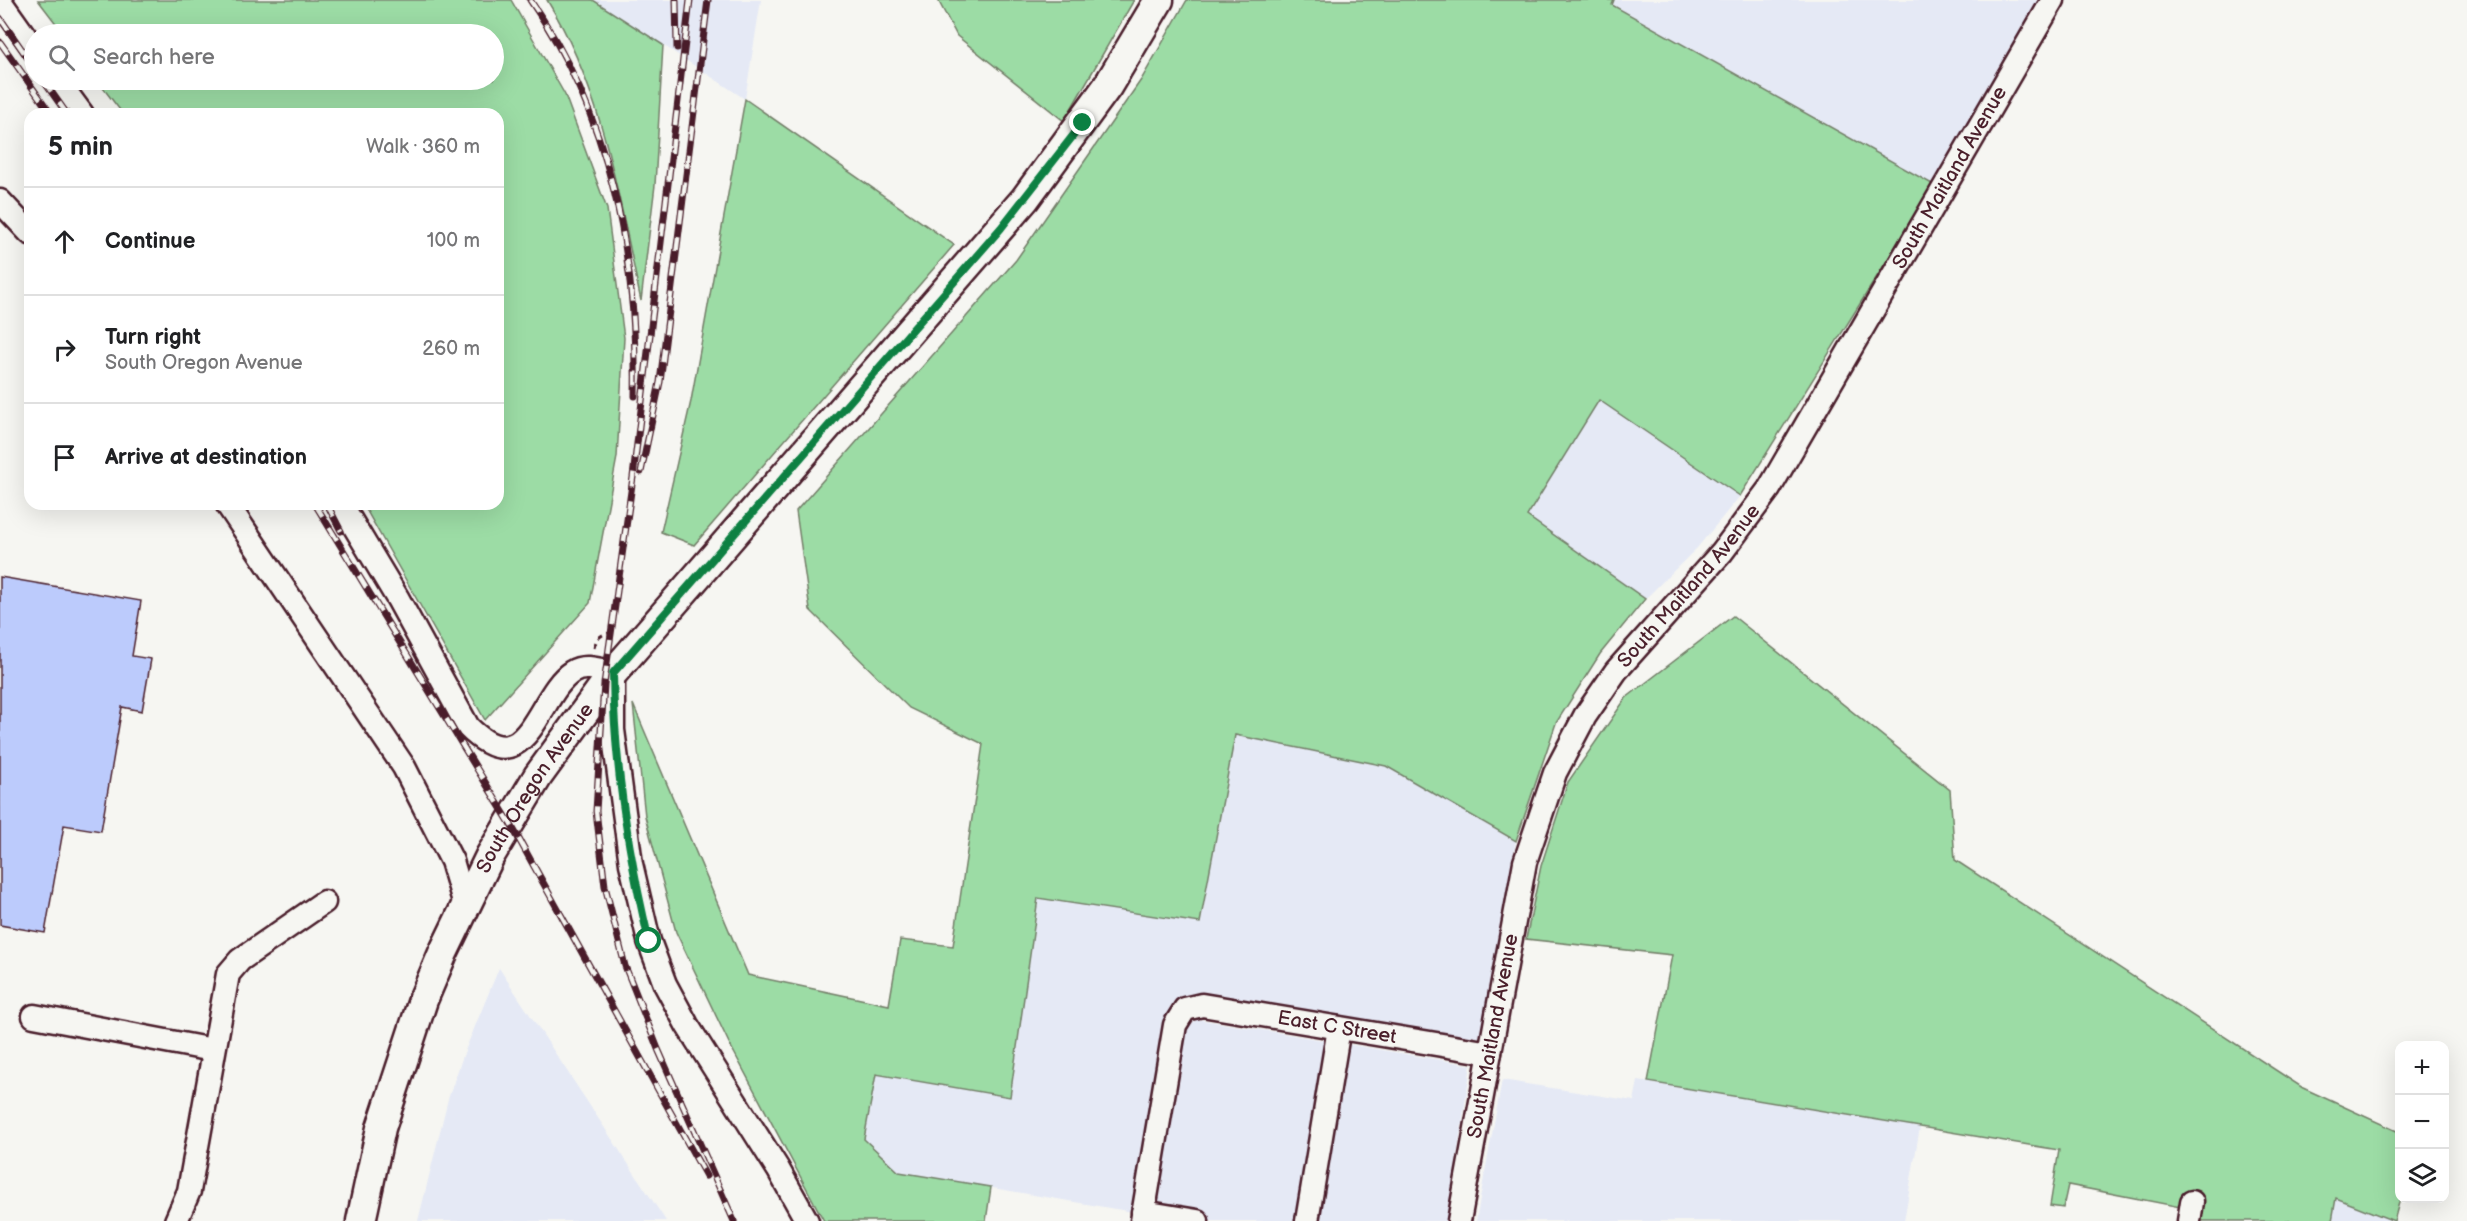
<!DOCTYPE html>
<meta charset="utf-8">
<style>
:root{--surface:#fff;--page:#f2f2f2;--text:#202124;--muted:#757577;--line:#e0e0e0}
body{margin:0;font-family:"Balsamiq Sans",sans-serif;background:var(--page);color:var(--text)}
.controls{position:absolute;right:18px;bottom:18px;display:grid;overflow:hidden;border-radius:12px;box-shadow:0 6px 24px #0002}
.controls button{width:54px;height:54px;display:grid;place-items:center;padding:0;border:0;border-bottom:2px solid var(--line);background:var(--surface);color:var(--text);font:30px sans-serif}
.stop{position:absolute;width:18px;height:18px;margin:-14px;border:4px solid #0b8043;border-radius:50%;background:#fff}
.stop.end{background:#0b8043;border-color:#fff;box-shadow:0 2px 6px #0008}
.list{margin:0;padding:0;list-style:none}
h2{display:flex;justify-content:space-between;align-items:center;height:78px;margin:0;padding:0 24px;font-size:26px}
h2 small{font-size:20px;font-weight:400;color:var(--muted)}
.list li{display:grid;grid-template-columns:39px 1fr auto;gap:18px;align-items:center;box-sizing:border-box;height:108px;padding:0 24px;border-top:2px solid var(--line)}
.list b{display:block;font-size:22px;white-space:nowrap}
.list p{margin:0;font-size:20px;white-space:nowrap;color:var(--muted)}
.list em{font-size:20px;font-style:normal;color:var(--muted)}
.icon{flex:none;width:33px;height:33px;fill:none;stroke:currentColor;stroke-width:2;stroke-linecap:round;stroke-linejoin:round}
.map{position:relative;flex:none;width:2467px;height:1221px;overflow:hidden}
.search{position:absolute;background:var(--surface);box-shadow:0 6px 24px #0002;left:24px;top:24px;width:480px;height:66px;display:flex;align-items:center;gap:15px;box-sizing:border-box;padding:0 21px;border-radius:33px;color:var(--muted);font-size:22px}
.panel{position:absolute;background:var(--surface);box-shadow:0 6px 24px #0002;left:24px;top:108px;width:480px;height:402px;border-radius:18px}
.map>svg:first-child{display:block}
</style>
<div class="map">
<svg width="2467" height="1221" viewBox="0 0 2467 1221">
<rect width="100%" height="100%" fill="#f6f6f2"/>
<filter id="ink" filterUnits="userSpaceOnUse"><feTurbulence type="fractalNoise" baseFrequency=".0167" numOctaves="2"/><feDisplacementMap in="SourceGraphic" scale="12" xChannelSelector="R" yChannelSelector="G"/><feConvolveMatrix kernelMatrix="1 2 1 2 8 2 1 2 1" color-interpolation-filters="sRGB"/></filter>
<g filter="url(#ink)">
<g fill="#e5e9f5">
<path d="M593 0H761L745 99 663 45Z"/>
<path d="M1614 0H2038L1934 185 1612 5Z"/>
<path d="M1599 400 1740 496 1697 548 1645 599 1527 516Z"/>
<path d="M1235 735 1386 766 1516 841 1481 1038 1206 995 1177 1001 1164 1026 1133 1212 899 1172 864 1139 876 1073 1010 1096 1038 898 1200 922Z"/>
<path d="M499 968 666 1221H418L448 1099 464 1053Z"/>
<path d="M1197 1019 1471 1065 1447 1221H1155L1185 1029Z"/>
<path d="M1502 1080 1634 1101 1638 1081 1920 1127 1904 1221H1476Z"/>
<path d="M2336 1198 2393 1221H2332Z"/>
</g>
<g fill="#9cdca5" stroke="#737e68" stroke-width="1.5">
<path d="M38 0H511L565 95 607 209 624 338 617 457 590 603 485 720 363 504H498V114H123L97 80H494V34H64Z"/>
<path d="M547 0H593L663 45 655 185 641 301C619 198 603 90 547 0Z"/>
<path d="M938 0H1134L1064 121 957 36Z"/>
<path d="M1187 0H1614L1612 5 1934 185 1740 496 1599 400 1527 516 1645 599 1600 654 1556 723 1516 841 1386 766 1235 735 1200 923 1038 898 1010 1097 876 1074 864 1139 899 1172 991 1187 986 1221H824L729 1043 676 932 645 816 633 704 748 975 889 1005 900 940 953 946 983 744 909 708 810 610 796 511 1016 260 1141 80Z"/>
<path d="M745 99 954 245 694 545 661 532 691 401Z"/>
<path d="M1733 616 1950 790 1955 860 2303 1088 2399 1132 2400 1199 2394 1221 2336 1198 2332 1221H2200L2201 1211 2068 1185 2063 1208 2050 1206 2059 1150 1648 1082 1672 955 1526 939 1541 866 1568 782 1626 698Z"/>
</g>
<path fill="#bccbfc" stroke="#4a1f2b" stroke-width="1.5" d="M0 577 141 601 132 656 151 659 142 711 122 707 101 831 64 825 45 933 0 925Z"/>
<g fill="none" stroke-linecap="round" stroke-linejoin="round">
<g stroke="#4a1f2b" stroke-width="27">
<g id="minor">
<path d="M0 1 34 49"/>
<path d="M57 80 82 114"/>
<path d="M0 201 30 233"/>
<path d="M227 504 404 767 452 861 465 905"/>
<path d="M341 504 398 599 468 727C528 787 537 694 572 672 584 664 600 670 613 673V730L631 864 649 941 665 984 687 1025 778 1169 807 1221"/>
<path d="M34 1016 213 1050"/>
<path d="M1143 1212 1197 1221"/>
<path d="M176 1221 189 1191 228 974 240 960 324 902"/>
<path id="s1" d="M1142 1221 1175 1025 1185 1009 1202 1005 1490 1053"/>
<path d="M1307 1221 1339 1028"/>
<path id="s2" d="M1459 1221 1525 862 1555 773 1585 716 1616 671 1722 552 1769 489 2053 0"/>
<path d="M2189 1221 2192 1202"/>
</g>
</g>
<g stroke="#4a1f2b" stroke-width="33">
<g id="major">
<path id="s3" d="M361 1221 381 1128 423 1000 443 953 490 856 538 776 613 673 1025 199 1107 87 1159 0"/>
</g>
</g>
<path stroke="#4a1f2b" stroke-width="3" stroke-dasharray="6 4.5" stroke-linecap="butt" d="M594 648C597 635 604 633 617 632"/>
<use href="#minor" stroke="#f6f6f2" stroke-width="22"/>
<use href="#major" stroke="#f6f6f2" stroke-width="28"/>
<g stroke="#4a1f2b" stroke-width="7">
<g id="rail">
<path d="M530 0C610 115 638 258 635 396"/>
<path d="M676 0 677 48"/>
<path d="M690 0 633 477 604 684 596 811 605 886 625 966 658 1049 734 1221"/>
<path d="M0 18 34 67"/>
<path d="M0 42 51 114"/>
<path d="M43 80 67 114"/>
<path d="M641 472 660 382 708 0"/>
<path d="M315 504 510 823 706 1176"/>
<path d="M327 504 341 531"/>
</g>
</g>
<use href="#rail" stroke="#f6f6f2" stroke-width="4.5" stroke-dasharray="14" stroke-linecap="butt"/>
</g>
</g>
<g fill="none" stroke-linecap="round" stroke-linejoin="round" filter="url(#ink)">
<path stroke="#0b8043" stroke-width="8" d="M649 941C628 853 614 763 613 673L1001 228 1083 123"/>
</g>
<g text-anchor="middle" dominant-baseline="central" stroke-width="4.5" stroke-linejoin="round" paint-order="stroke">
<g font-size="20" fill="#4a1f2b" stroke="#f6f6f2">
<text stroke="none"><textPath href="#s2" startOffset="1176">South Maitland Avenue</textPath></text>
<text stroke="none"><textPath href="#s2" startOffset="690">South Maitland Avenue</textPath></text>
<text stroke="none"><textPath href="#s3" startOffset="470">South Oregon Avenue</textPath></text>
<text stroke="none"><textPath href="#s1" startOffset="372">East C Street</textPath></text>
<text stroke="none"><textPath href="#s2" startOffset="188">South Maitland Avenue</textPath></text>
</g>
</g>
</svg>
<div class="controls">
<button>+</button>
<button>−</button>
<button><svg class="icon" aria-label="layers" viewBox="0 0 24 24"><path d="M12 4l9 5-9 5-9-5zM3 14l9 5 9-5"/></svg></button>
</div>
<div class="stop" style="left:649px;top:941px"></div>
<div class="stop end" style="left:1083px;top:123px"></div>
<div class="search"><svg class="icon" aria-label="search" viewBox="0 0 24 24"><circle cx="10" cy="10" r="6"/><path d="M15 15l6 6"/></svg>Search here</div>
<section class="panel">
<h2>5 min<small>Walk · 360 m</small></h2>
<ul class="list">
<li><svg class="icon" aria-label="ahead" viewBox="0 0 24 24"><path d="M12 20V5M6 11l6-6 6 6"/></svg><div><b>Continue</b></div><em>100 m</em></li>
<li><svg class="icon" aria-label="right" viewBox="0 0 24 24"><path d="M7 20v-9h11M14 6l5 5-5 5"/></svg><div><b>Turn right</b><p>South Oregon Avenue</p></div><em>260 m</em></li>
<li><svg class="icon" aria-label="arrive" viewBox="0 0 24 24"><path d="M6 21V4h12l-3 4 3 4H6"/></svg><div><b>Arrive at destination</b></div></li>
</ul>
</section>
</div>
